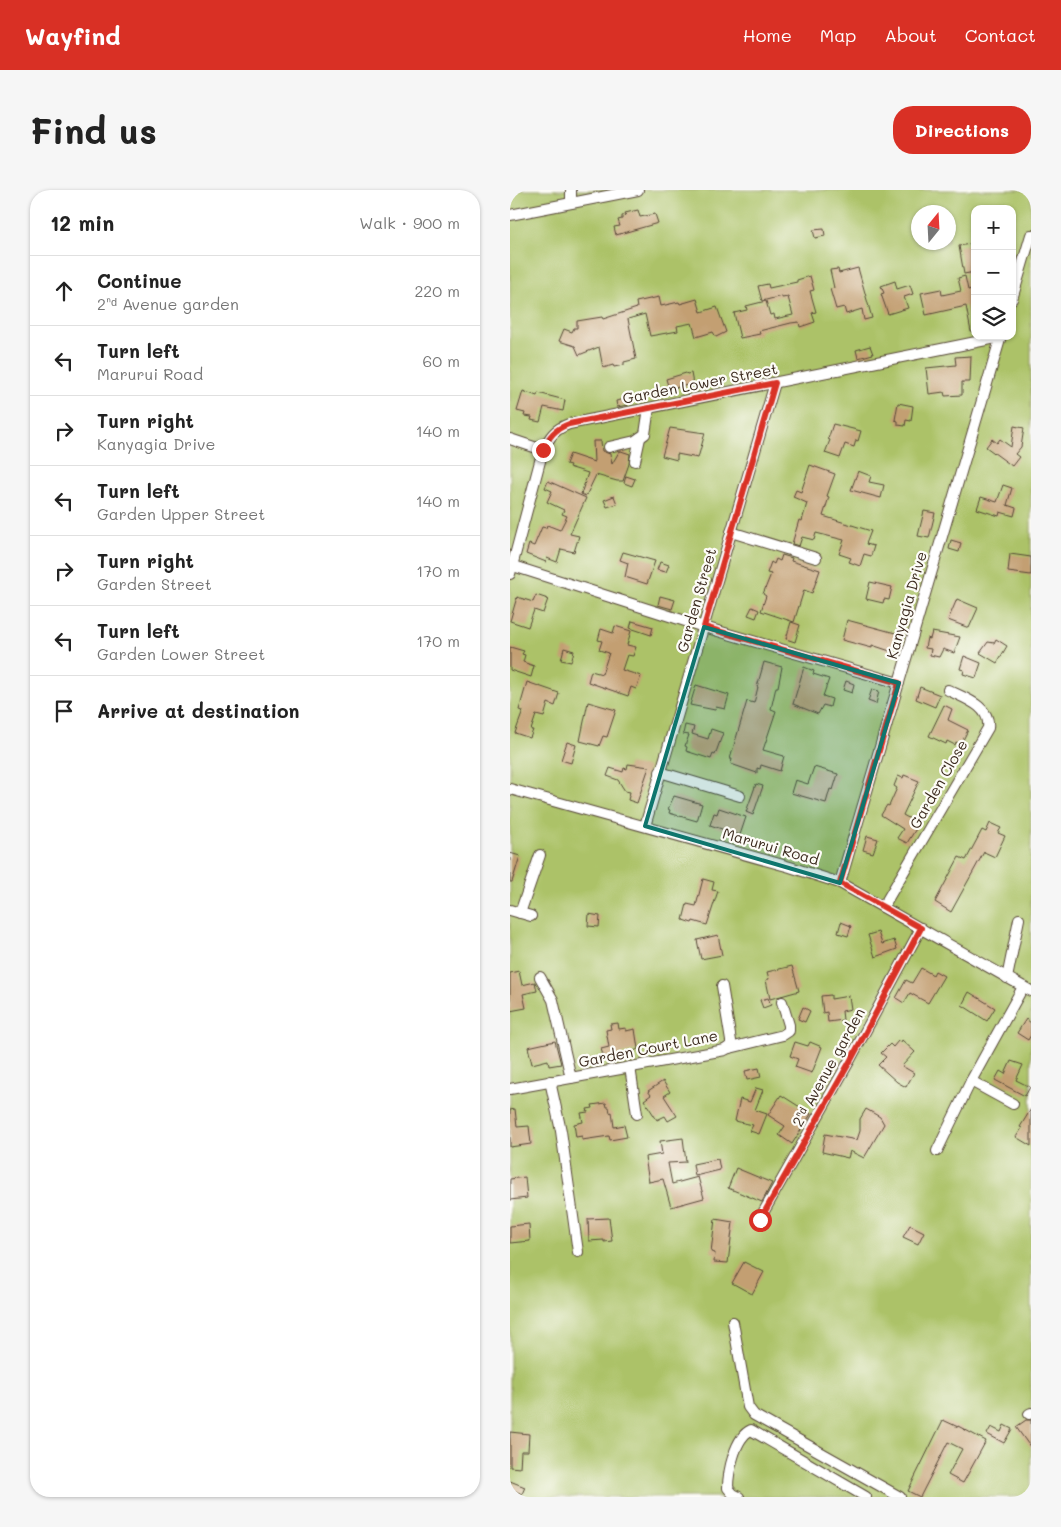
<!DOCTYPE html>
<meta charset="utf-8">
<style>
:root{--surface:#fff;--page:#f6f6f6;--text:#222;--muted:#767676;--line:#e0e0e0;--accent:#d93025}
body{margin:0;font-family:Mali,sans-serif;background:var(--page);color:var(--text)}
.controls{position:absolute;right:15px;top:15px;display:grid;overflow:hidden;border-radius:10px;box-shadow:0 1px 4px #0004}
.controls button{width:45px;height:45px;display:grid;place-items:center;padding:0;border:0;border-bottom:1px solid var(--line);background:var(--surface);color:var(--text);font:25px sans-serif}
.compass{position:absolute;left:401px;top:15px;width:45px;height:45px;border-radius:50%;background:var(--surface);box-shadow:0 1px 4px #0004;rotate:18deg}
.stop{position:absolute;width:15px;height:15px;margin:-11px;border:4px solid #d93025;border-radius:50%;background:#fff}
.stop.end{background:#d93025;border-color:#fff;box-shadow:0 1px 5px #0008}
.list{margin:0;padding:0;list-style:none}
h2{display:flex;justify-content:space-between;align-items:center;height:65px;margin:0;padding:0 20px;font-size:21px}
h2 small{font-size:16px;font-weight:400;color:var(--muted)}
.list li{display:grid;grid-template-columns:32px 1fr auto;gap:15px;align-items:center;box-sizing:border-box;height:70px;padding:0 20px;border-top:1px solid var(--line)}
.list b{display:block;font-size:19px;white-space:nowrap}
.list p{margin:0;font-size:16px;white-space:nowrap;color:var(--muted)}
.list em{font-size:16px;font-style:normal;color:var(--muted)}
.icon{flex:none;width:28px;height:28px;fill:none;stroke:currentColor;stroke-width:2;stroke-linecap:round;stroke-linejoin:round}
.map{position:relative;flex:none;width:521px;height:1307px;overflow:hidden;border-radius:20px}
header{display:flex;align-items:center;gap:30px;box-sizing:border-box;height:70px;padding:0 25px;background:var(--accent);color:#fff}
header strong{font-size:24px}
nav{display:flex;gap:28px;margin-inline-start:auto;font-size:18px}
.intro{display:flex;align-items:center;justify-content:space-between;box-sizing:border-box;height:120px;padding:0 30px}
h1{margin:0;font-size:35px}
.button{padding:12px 22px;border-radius:20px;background:var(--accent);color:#fff;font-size:18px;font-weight:700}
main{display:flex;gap:30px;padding:0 30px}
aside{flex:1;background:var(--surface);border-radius:20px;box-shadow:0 1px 4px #0004}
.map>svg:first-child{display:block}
</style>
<header>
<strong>Wayfind</strong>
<nav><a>Home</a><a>Map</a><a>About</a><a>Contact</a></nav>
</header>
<div class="intro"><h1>Find us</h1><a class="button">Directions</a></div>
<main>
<aside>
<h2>12 min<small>Walk · 900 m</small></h2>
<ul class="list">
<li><svg class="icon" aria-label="ahead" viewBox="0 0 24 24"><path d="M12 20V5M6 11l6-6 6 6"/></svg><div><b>Continue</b><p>2ⁿᵈ Avenue garden</p></div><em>220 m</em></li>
<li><svg class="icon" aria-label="left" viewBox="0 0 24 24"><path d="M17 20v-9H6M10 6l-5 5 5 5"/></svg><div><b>Turn left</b><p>Marurui Road</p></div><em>60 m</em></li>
<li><svg class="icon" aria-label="right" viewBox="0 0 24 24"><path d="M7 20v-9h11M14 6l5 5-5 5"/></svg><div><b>Turn right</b><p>Kanyagia Drive</p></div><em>140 m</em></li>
<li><svg class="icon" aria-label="left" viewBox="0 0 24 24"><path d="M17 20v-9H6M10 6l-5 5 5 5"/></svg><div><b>Turn left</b><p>Garden Upper Street</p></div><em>140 m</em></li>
<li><svg class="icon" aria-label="right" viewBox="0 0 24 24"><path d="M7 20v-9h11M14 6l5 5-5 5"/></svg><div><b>Turn right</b><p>Garden Street</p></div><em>170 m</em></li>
<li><svg class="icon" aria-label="left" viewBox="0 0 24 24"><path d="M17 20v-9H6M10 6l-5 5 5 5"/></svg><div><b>Turn left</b><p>Garden Lower Street</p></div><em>170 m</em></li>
<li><svg class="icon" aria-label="arrive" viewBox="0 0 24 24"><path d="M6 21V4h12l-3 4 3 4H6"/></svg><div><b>Arrive at destination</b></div></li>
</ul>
</aside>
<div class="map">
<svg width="521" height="1307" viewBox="0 0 521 1307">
<rect width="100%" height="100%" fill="#fdfcf7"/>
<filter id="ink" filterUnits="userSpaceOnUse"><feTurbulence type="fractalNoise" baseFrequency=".02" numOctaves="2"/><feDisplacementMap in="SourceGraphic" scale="10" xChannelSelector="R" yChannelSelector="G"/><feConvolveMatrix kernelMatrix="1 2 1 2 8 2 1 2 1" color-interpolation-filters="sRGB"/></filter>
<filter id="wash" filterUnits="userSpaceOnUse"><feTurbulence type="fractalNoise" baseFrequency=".0096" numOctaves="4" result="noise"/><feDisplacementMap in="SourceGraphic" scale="20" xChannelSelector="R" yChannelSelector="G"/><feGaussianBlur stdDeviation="1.12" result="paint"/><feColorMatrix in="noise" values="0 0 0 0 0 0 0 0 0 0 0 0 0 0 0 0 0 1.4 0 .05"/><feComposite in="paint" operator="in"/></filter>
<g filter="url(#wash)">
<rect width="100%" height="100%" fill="#e8e2bf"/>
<path fill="#acc267" stroke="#747642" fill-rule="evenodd" d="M0 0H521V1307H0ZM465 19H502V146H465ZM408 22H438V52H408Z"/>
<g id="blocks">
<g fill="#c39f72">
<path d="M128 20 130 27 145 24 148 33 106 45 104 37 110 36 108 30 112 29V26L116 25 115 23Z"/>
<path d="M314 39 315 46 305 48 303 40Z"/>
<path d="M465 53V82L454 84 449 56Z"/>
<path d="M348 78 362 128 354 130 352 119 336 124 334 117 326 119 320 99 324 98 320 80 328 79 329 83Z"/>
<path d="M300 86 304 100 300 101 306 122 302 123 305 132 290 137 289 132 281 133 249 141 250 144 230 148 224 123 237 120 236 116 256 111 260 125 264 124 265 129 283 125 278 107 272 108V106L252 111 248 96 258 94 259 98 287 92V90Z"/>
<path d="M455 86 458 100 465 98V142H461L456 116 416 125 411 103 431 99 432 105 451 101 448 88Z"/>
<path d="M385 91 387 99 400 95 403 104 394 107 398 118 378 124 371 104 374 103 371 96Z"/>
<path d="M149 107 151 116 169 112 170 114 187 109 191 122 207 117 216 142 206 147 203 142 186 147 182 133 167 136 168 141 140 146 135 124 118 129 126 169 114 172V175L104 177 103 175 93 178 89 157 69 165 65 156 49 151 54 139 62 142 64 138H67V131L92 127 93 129 127 118 126 112Z"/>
<path d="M360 156 363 164 348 168 346 160Z"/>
<path d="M461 166 460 192H452V205L435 206 434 202 419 204 416 178 446 175 445 167Z"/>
<path d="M176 183 177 184 181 183 183 194 159 199 156 189Z"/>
<path d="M13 201 27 206 28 203 55 210 53 221 34 217 30 232 21 230 22 227 14 226 15 223 7 221Z"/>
<path d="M116 209 118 215 107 217 106 211Z"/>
<path d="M388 213 403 216 401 231 396 230 395 236 388 235V231L385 230Z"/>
<path d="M323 234 351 241 348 251 346 250 344 257 335 254 330 268 315 263 320 250 318 249Z"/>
<path d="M504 236 514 238 511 257 505 264 509 267 502 276 476 257 482 249 487 253 490 249 501 257Z"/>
<path d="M160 238 195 243 188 268 167 264V270L152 266Z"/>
<path d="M83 251H91L92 261 100 264 102 274 109 262 111 261 120 264 119 274 113 291H107L86 285 76 306 71 304 78 283 59 277 60 275 56 274 60 264 84 272Z"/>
<path d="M300 275 325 284 317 306 319 307 313 326 361 341 356 354 364 356 361 366 354 364 350 376 339 372 341 368 329 364 334 350 306 343 304 350 292 347 289 356 282 354 289 330 292 331 297 313 283 307 286 300 291 302Z"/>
<path d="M348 281 361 286 359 292 374 295 371 308 341 300Z"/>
<path d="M116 286 125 289 122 296 114 293Z"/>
<path d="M38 291 76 308 60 344 69 346 64 362 51 359 47 372 37 368 36 372 16 364 19 354 24 356 32 337 36 338 37 335 50 340 57 326 52 324 54 320 37 312 42 301 35 298Z"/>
<path d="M493 295 502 298 497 315 506 318 504 326 490 322 489 326 467 319 471 307 487 312Z"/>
<path d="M104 306 107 314 97 317 94 310Z"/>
<path d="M414 321 425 323 419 348 408 346Z"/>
<path d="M441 350 451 353 449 362 439 359Z"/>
<path d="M113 362 145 371 137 394 115 387 118 373 110 370Z"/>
<path d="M500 364 521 367V385L498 382Z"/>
<path d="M272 365 282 368 281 371 310 380 302 403 294 400 284 432 251 421 256 406 253 404 261 384 257 383 261 372 264 374 266 369 270 371Z"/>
<path d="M150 372 159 375 156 382 147 380Z"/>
<path d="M360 392 382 397 379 410 374 409 373 413 356 409Z"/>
<path d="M26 405 38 409 33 423 24 420 18 437 0 431 7 407 23 412Z"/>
<path d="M150 406 165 410 162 419 148 415Z"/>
<path d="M447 409 468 418 459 438 438 430Z"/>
<path d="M242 417 249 420 246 428 238 425Z"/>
<path d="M337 430 389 444 383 462 362 455V458L332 450Z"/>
<path d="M122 431 143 437 141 445 120 438Z"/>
<path d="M281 432 290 435 285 452 276 449Z"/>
<path d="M105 436 121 441 117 455 126 457 123 466 117 465 112 480 131 486 126 499 121 497 118 506 78 492 81 481 92 484 99 463 89 460 92 451 88 450 91 439 103 443Z"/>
<path d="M422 442 450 447 444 463 433 459 429 467 420 465 421 459 415 458 417 448 420 449Z"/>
<path d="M486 449 497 456 487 473 470 463 478 452 484 453Z"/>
<path d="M0 457 14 461 12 464 15 465 13 472 24 476 21 487 0 480Z"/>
<path d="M54 458 64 461 61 472 51 470Z"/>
<path d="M454 466 471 473 466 488 453 484 454 480 450 479Z"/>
<path d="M254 472 272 477 268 497H266L261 519 266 521 253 560 274 566 270 581 251 575 250 579 247 578V583L221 574 222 569H220L237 511 244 513 248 497H247Z"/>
<path d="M294 477 304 481 303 484 319 489 313 506 322 509 320 517 313 515 308 524 283 514Z"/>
<path d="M336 491 344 494 342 503 333 500Z"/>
<path d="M17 492 49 503 45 516 38 513 34 527 26 525 21 540H23L20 548 5 543 13 521 9 520Z"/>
<path d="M186 495 219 505 215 519 206 517 205 520 180 515Z"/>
<path d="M410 497 430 505 425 517 406 509Z"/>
<path d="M362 499 369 501 366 514 358 511Z"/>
<path d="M78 512 106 520 97 547 93 546 89 556 70 551Z"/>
<path d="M434 515 442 519 438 530 458 540 451 554 446 552 445 555 437 551 436 554 419 546Z"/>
<path d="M175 535 184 537 182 544 198 549 201 539 213 543 205 565 203 564 201 569 176 561 177 557 175 556 179 545 173 544Z"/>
<path d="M57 552 66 555 61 573 51 570Z"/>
<path d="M118 574 139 577 127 613 118 610 120 602 115 601 108 590 97 586 100 578 113 582 114 578 117 579Z"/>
<path d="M304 577 328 584 323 600 320 599 316 613 281 603 285 590 298 594Z"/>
<path d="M394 585 409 591 393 625 409 634 397 653 387 648 393 639 371 625 377 615 379 616 387 598 384 596 388 586 393 588Z"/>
<path d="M246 594 253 596 243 625 236 622Z"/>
<path d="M164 606 192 614 187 631 159 623 160 620 158 619Z"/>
<path d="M209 618 236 627 230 645 200 635 204 623 207 624Z"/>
<path d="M480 633 491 638 488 643 495 646 485 667 474 662 441 722 425 712 449 667 456 670 472 640 476 642Z"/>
<path d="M357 646 368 649 363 663 353 660Z"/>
<path d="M0 663 10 666 2 692H0Z"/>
<path d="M193 689 204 692 202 700 208 701 197 735 183 731 182 733 173 730 177 714 186 716Z"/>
<path d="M79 724 90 726 89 737 78 736Z"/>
<path d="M331 732 341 736 338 746 328 743Z"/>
<path d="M368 742 372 754 384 750 387 759 365 767 358 745Z"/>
<path d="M208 745 212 765 191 769 187 750Z"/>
<path d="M282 776 289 801 260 809 256 790 259 789 257 782Z"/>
<path d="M411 778 423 785 425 781 434 786 418 813 400 803 394 813 386 808 396 790 402 793Z"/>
<path d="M9 781 12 795 25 792 27 801 13 804 16 818 0 821V783Z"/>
<path d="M459 802 485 818 477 831 452 815Z"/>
<path d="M321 805V809L339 806 341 819 332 821 333 830 318 832 317 822 313 823 311 806Z"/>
<path d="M258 808 261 815 253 818 250 810Z"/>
<path d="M293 817 300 821 295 832 288 829Z"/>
<path d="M516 829 521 833V845L518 850 507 843Z"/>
<path d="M108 833 109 839 116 838V841L125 839 128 859 122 862 94 868 91 859 99 857 96 840 101 839 100 834Z"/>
<path d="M392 850 405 862 392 876 404 883 396 897 387 892 368 875 376 867 371 863 380 854 383 857 388 851 391 852Z"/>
<path d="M45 851 51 874 39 876 38 870 22 874 18 857Z"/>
<path d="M285 852 298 856 300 852 312 857 302 883 285 877 288 869 280 866Z"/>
<path d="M501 871 513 875 506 890 520 897 515 906 485 890 490 881 495 884Z"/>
<path d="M249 878 251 887 237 890 235 881Z"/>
<path d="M153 891 160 902 154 906 167 926 158 931 155 926 147 930 134 910 141 905 138 901Z"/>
<path d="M246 898 253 900 245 920 257 924 249 944 240 941 243 935 225 931 230 909 240 912Z"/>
<path d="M271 905 301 924 282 954 269 945 275 936 258 925Z"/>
<path d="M96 913 97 917H99L100 923 102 922 104 937 114 935 117 947 100 950 99 946 72 950V946L66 947 64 934 73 932 71 923 78 922 77 919 83 918 82 915Z"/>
<path d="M5 919 7 937 19 936 21 954 0 957V920Z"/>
<path d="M356 919 370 927 374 934 354 968 340 961 338 968 312 962 315 944 347 950 350 941V929Z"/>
<path d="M521 919V956L506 947 512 938 510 937Z"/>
<path d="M173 948 176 972 158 973 162 994 188 987 194 1008 161 1017 153 989 139 992 135 967 152 964 150 951Z"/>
<path d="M208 969 210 980 185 986 183 974Z"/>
<path d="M226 978 262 993 252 1012 218 998Z"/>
<path d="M15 987 17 1008 0 1010V989Z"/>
<path d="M99 1028 102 1051 94 1052V1050L79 1051 78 1029Z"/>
<path d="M205 1029 223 1032 218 1073 204 1072 205 1063 201 1062Z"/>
<path d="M19 1034 20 1051 0 1053V1036Z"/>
<path d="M400 1035 414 1042 408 1054 393 1047Z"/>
<path d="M234 1072 254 1082 242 1104 222 1093Z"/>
<path d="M433 1230 448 1237V1236L476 1251 453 1293 438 1285 452 1259 438 1252 410 1307 398 1301Z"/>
<path d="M516 1230H521V1258L506 1237Z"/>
<path d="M494 1235 502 1239 494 1253 477 1244 481 1237 491 1242Z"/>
<path d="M0 1242 19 1244 18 1261H11L10 1278 0 1277Z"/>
<path d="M0 1291 15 1297 12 1304 0 1299Z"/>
</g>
</g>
</g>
<g filter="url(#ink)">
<use href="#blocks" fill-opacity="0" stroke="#554636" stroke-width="1"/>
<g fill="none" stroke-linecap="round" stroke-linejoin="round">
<g stroke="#554636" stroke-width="12">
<g id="minor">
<path d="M61 13V0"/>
<path d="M0 25 128 0"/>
<path d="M502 109 521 45"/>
<path d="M0 249 33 260"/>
<path d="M99 257 125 251 135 244 139 218"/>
<path d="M125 271 130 248"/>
<path d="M221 342 306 368"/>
<path d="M0 375 194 437 389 493"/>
<path d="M0 384 33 260C40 246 45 239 59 234L491 147"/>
<path d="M150 582 230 606"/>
<path d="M0 599 280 677 330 693 521 801"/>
<path d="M135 636 265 193"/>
<path d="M330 693 491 146"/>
<path d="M373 717 478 538C481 516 454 508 438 500"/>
<path d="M0 720 21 726"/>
<path d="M10 723 30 665"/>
<path d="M30 787 43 810 61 888"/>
<path d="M497 788 509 729"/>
<path d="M216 859 273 845 279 841V835L272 812"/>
<path d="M120 877 127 924"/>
<path d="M40 891 51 941 68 1062"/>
<path d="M0 899 215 860 221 855V851L212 796"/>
<path d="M503 914 461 891 513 797"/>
<path d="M427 961 461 891"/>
<path d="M249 1030 341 868 411 738"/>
<path d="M223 1132 238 1217 244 1225 390 1307"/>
<path d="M519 1224 521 1223"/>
<path d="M229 1307 223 1304 218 1298C218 1282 225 1247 241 1240L356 1307"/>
</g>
</g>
<use href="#minor" stroke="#fff" stroke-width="10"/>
</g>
</g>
<g fill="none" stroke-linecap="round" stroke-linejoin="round" filter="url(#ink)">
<path stroke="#d93025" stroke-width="6" d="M33 260C39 246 45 239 59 234L265 193 194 437 389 493 330 693 411 738 342 868 250 1030"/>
</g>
<path fill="#0f766e" fill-opacity="0.2" stroke="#0f766e" stroke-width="4" stroke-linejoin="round" d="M194 437 389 493 330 693 135 636Z"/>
<g text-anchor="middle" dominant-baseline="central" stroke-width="4.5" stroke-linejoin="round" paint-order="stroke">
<g font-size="15" fill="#3b2a1e" stroke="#fdfcf7">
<text transform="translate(190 193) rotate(-11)">Garden Lower Street</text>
<text transform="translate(186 410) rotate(-74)">Garden Street</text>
<text transform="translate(396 415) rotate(-74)">Kanyagia Drive</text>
<text transform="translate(428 594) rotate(-60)">Garden Close</text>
<text transform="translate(261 656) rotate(16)">Marurui Road</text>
<text transform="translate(138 858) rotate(-11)">Garden Court Lane</text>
<text transform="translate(318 877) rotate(-61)">2ⁿᵈ Avenue garden</text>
</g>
</g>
</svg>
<div class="controls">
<button>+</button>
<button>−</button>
<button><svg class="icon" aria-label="layers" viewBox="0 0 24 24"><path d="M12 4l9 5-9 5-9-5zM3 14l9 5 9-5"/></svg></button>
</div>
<svg class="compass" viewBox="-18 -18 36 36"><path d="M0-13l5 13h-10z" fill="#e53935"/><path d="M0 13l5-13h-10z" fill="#767676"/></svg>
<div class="stop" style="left:250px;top:1030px"></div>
<div class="stop end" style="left:33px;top:260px"></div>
</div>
</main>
